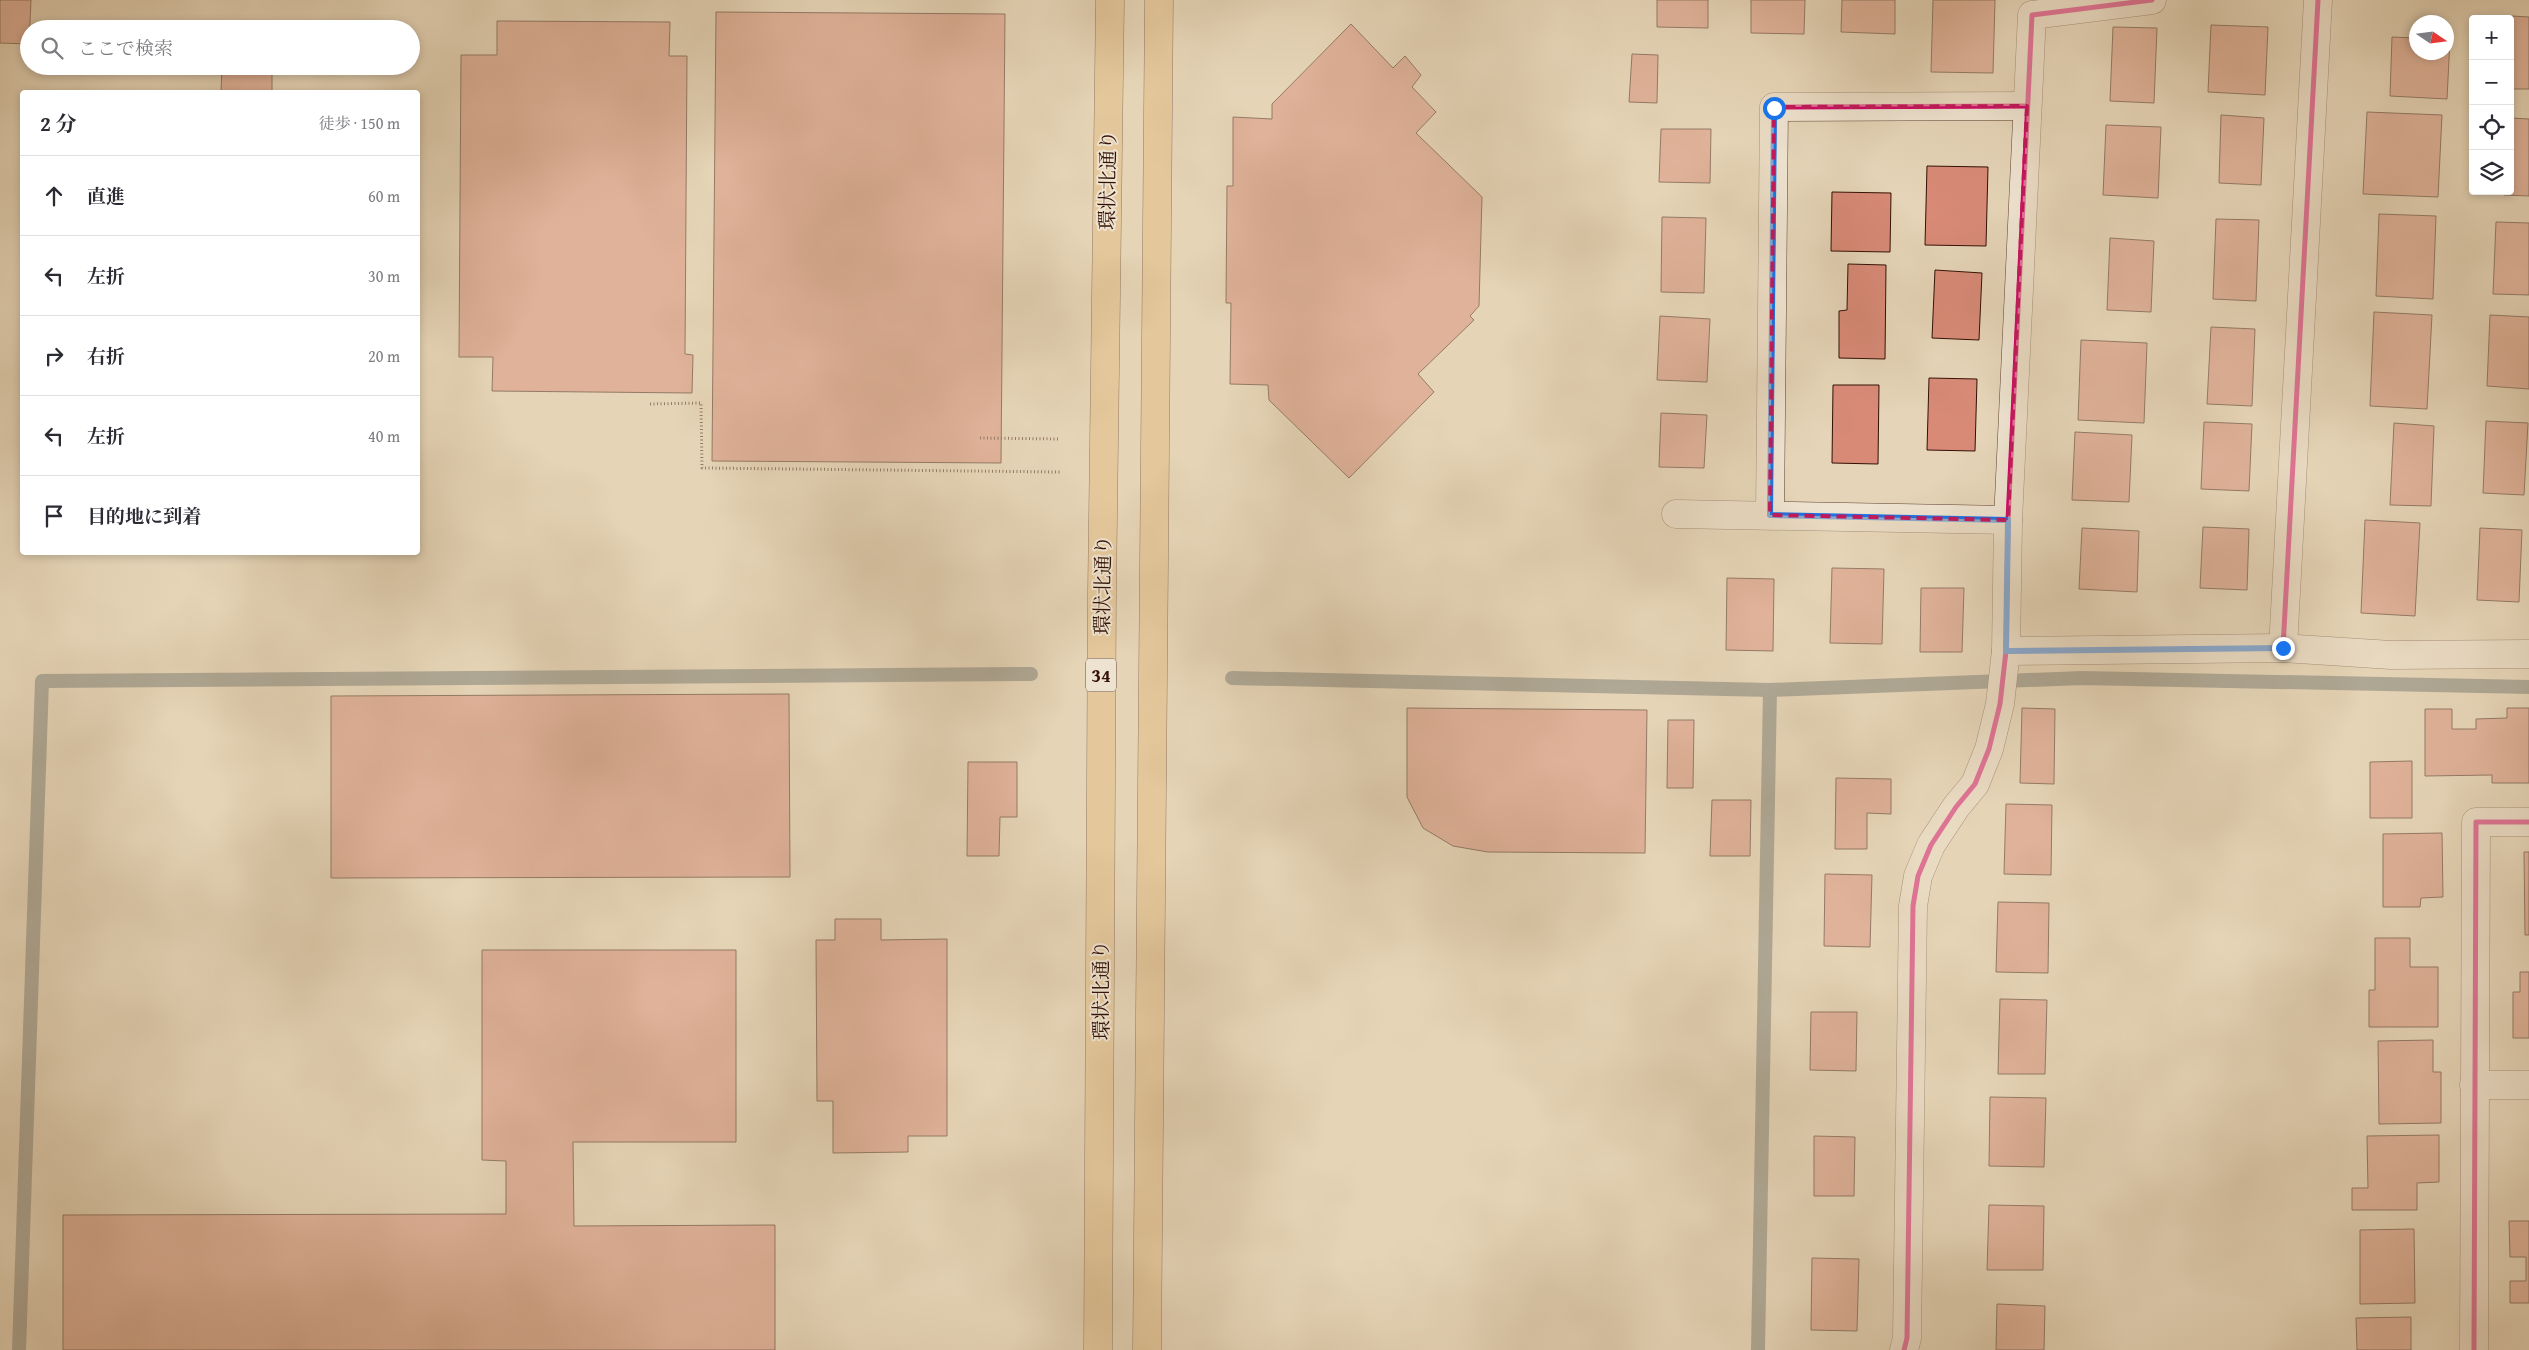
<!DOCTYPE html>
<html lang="ja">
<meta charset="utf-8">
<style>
:root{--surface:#fff;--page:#f2f2f3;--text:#2b2b33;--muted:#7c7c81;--line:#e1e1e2}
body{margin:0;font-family:"Gentium Book Plus","Noto Serif JP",serif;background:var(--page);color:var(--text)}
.controls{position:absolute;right:15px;top:15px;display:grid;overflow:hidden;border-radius:5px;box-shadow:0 2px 8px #0003}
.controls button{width:45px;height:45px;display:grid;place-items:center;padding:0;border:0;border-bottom:1px solid var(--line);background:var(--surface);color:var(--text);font:25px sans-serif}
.compass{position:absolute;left:2409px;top:15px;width:45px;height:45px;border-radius:50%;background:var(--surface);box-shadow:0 2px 8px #0003;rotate:103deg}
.stop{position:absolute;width:15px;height:15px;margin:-11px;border:4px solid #1a73e8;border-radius:50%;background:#fff}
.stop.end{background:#1a73e8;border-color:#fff;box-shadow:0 1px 5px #0008}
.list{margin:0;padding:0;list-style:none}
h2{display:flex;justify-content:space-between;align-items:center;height:65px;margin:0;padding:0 20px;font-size:21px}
h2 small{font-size:16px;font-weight:400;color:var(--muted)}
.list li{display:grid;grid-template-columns:32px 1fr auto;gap:15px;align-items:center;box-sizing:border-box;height:80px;padding:0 20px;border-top:1px solid var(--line)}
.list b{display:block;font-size:19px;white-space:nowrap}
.list em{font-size:16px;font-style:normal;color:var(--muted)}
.icon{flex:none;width:28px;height:28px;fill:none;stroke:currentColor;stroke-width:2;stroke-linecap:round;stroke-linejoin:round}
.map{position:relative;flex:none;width:2529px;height:1350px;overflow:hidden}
.search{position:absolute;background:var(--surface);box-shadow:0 2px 8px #0003;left:20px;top:20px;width:400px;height:55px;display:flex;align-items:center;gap:12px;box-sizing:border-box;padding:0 18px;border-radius:28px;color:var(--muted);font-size:19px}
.panel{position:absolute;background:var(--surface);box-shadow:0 2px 8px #0003;left:20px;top:90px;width:400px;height:465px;border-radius:5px}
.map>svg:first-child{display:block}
</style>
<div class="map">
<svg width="2529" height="1350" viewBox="0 0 2529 1350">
<rect width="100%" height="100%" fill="#e5d4b7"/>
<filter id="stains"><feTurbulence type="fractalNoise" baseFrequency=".004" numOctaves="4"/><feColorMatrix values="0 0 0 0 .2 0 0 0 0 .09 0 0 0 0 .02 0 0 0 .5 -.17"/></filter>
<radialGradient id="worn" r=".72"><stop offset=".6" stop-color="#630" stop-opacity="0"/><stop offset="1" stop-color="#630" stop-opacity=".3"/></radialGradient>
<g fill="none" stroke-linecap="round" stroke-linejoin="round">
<g stroke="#6e746d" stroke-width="14">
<path d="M1232 678 1770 690 2082 678 2529 687"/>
<path d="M19 1350 42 681 1031 674"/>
<path d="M1758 1350 1770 690"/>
</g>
</g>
<g fill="#d88a77" stroke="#321004">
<path d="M0 0H31L29 44 0 43Z"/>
<path d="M1657 0H1708V28L1657 27Z"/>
<path d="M1751 0H1805L1804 34 1751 33Z"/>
<path d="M1842 0H1895V34L1841 32Z"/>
<path d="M1933 0H1995L1993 73 1931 72Z"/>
<path d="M716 12 1005 14 1001 463 712 461Z"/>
<path d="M2512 16 2529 17V89H2510Z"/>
<path d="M497 21 670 22 669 56H687L685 354 693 355 692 393 492 391 493 357H459L461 55H497Z"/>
<path d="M1351 24 1393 68 1405 56 1421 75 1412 87 1436 112 1416 133 1482 197 1479 306 1470 316 1474 320 1418 374 1434 392 1349 478 1269 400 1268 385 1230 384 1231 303H1226L1227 186H1233V117L1272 119V104Z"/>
<path d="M2211 25 2268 27 2265 95 2208 92Z"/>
<path d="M2113 27 2157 28 2154 103 2110 101Z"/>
<path d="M2392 37 2416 38V52H2446V39H2450L2447 99 2390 96Z"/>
<path d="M1632 54 1658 55 1657 103 1629 102Z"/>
<path d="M222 66H272V92H221Z"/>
<path d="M2367 112 2442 115 2438 197 2363 194Z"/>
<path d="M2221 115 2264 118 2261 185 2219 183Z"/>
<path d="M2510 118 2529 119V196L2504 195V191H2510Z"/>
<path d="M2106 125 2161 127 2158 198 2103 195Z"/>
<path d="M1661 129H1711L1710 183 1659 182Z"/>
<path d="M1927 166 1988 167 1986 246 1925 245Z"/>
<path d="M1832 192 1891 193 1890 252 1831 251Z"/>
<path d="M2379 214 2436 216 2433 299 2376 296Z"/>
<path d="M1662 217 1706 218 1704 293 1661 292Z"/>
<path d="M2216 219 2259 220 2256 301 2213 299Z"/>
<path d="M2496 222 2529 223V295L2493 294Z"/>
<path d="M2110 238 2154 241 2151 312 2107 310Z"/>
<path d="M1848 264 1886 265 1885 359 1839 358V311L1847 310Z"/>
<path d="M1935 270 1982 273 1979 340 1932 338Z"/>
<path d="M2374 312 2432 315 2427 409 2370 406Z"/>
<path d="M2490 315 2529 317V389L2487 386Z"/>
<path d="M1660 316 1710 319 1707 382 1657 380Z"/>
<path d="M2211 327 2255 329 2252 406 2207 404Z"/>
<path d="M2081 340 2147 343 2144 423 2078 420Z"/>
<path d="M1929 378 1977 379 1975 451 1927 450Z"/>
<path d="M1833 385H1879L1878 464 1832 463Z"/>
<path d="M1661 413 1707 415 1704 468 1659 467Z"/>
<path d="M2486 421 2528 423 2524 495 2483 493Z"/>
<path d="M2204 422 2252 424 2249 491 2201 489Z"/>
<path d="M2394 423 2434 426 2431 506 2390 505Z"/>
<path d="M2075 432 2132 435 2129 502 2072 500Z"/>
<path d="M2365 520 2420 523 2415 616 2361 613Z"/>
<path d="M2203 527 2249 529 2247 590 2200 588Z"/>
<path d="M2082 528 2139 531 2137 592 2079 589Z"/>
<path d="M2480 528 2522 530 2519 602 2477 600Z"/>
<path d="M1832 568 1884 569 1882 644 1830 643Z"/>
<path d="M1727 578 1774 579 1773 651 1726 650Z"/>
<path d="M1921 588H1964L1962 652H1920Z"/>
<path d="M789 694 790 877 331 878V696Z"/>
<path d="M1407 708 1647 710 1645 853 1488 852 1453 846 1423 828 1407 797Z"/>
<path d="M2022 708 2055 709 2054 784 2020 783Z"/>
<path d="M2507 708H2529V783H2492V775L2425 776V709H2452V729H2476V719L2507 718Z"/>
<path d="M1668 720H1694L1693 788H1667Z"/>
<path d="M2412 761V818H2370V762Z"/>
<path d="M968 762H1017V817H1000L999 856H967Z"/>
<path d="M1836 778 1891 779V814L1867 813V849H1835Z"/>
<path d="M1712 800H1751L1750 856H1710Z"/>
<path d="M2006 804 2052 805 2051 875 2004 874Z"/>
<path d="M2442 833 2443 897 2421 898 2420 907H2383V834Z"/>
<path d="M2524 852H2529V935H2525Z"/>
<path d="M1825 874 1872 875 1870 947 1824 946Z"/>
<path d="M1998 902 2049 903 2048 973 1996 972Z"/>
<path d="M835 919H881V940L947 939V1136H908V1152L833 1153V1101H817L816 940H835Z"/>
<path d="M2375 938H2410V967H2438V1027H2369V990H2375Z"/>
<path d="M482 950H736V1142H573L574 1226 775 1225V1350H63V1215L506 1214V1161L482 1160Z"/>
<path d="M2520 972H2529V1038H2513V992H2520Z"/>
<path d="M2000 999 2047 1000 2045 1074H1998Z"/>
<path d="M1811 1012H1857L1856 1071 1810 1070Z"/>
<path d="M2433 1040V1072H2441V1123L2379 1124 2378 1041Z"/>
<path d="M1990 1097 2046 1098 2044 1167 1989 1166Z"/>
<path d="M2439 1135V1182L2417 1183V1210H2352V1188H2368L2367 1136Z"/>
<path d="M1814 1136 1855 1137 1854 1196H1814Z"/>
<path d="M1989 1205 2044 1206 2043 1270H1987Z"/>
<path d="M2509 1221H2529V1303H2510V1281H2526V1257H2510Z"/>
<path d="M2414 1229 2415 1303 2360 1304V1230Z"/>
<path d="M1812 1258 1859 1259 1857 1331 1811 1330Z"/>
<path d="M1997 1304 2045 1306 2044 1350H1996Z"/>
<path d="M2411 1317V1350H2357L2356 1318Z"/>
</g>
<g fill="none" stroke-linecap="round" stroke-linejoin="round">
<g stroke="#5f4131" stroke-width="29">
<g id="minor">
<path d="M1676 514 2008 520"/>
<path d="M1770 515 1774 107 2027 106"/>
<path d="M2283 648 2318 0"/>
<path d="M2006 651 2283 648 2391 655 2529 654"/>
<path d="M2474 1085H2529"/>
<path d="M1904 1350 1907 1338 1913 906 1918 876 1931 845 1956 807 1975 784 1989 749 2000 704 2006 651 2008 520 2032 15 2152 0"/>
<path d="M2474 1350 2476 822H2529"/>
</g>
</g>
<g stroke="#321004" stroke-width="29">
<g id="highway">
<path d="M1098 1350 1102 591 1110 0"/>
<path d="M1147 1350 1159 0"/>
</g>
</g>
<g stroke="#321004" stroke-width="3" stroke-dasharray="1 2.5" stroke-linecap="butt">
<path d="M650 404 701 403 702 468 1060 472"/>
<path d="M980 438 1060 439"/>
</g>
<use href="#minor" stroke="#eee3d0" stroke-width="28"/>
<use href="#highway" stroke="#e2ba7c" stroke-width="28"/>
<g stroke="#eee3d0" stroke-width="8">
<g id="cycleway">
<path d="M1770 515 1774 107 2027 106"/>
<path d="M2283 648 2318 0"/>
<path d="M1904 1350 1907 1338 1913 906 1918 876 1931 845 1956 807 1975 784 1989 749 2000 704 2006 651 2008 520 2032 15 2152 0"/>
<path d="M2474 1350 2476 822H2529"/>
</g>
</g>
<use href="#cycleway" stroke="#d6006c" stroke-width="5"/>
</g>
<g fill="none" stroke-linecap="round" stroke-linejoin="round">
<path stroke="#1a73e8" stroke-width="6" d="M1774 108 1770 515 2008 520 2006 651 2283 648"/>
</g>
<path d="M0 0H2529V1350H0ZM2027 106 2008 520 1770 515 1774 107Z" fill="#e5d4b7" fill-opacity=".55" fill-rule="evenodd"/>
<path fill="none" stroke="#c2185b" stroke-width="4" stroke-dasharray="10 6" stroke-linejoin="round" d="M2027 106 2008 520 1770 515 1774 107Z"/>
<g text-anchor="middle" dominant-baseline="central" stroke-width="4" stroke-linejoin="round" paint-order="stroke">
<rect fill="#eee3d0" stroke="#6a4f41" stroke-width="1" x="1086" y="658.5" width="30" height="33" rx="4"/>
<g font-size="19" font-weight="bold" fill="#321004">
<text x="1101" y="675">34</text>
</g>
<g font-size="20" fill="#321004" stroke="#eee3d0">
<text transform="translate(1107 180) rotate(-89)">環状北通り</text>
<text transform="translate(1102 585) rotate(-89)">環状北通り</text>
<text transform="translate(1100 990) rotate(-90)">環状北通り</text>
</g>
</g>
<rect width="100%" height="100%" filter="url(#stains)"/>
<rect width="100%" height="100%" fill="url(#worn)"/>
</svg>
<div class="controls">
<button>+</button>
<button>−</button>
<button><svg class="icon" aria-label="locate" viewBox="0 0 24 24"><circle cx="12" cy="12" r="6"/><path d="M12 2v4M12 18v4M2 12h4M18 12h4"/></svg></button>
<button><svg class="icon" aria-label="layers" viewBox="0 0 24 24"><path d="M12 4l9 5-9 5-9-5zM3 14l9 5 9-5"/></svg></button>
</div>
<svg class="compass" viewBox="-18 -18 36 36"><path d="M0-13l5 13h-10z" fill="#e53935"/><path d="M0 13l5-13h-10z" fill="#7c7c81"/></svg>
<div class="stop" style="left:1774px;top:108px"></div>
<div class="stop end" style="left:2283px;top:648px"></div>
<div class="search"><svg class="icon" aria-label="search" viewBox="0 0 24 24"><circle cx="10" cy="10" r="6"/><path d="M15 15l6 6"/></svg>ここで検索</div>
<section class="panel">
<h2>2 分<small>徒歩 · 150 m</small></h2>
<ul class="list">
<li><svg class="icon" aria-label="ahead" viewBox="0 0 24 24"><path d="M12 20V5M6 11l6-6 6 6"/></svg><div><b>直進</b></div><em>60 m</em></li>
<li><svg class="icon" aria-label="left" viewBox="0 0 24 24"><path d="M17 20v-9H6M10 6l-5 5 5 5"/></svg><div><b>左折</b></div><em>30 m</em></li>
<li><svg class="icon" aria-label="right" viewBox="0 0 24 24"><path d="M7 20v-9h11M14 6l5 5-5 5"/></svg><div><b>右折</b></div><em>20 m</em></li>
<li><svg class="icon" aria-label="left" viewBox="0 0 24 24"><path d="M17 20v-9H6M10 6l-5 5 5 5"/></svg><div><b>左折</b></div><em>40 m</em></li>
<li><svg class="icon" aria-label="arrive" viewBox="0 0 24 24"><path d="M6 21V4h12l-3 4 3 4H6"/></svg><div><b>目的地に到着</b></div></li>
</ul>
</section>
</div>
